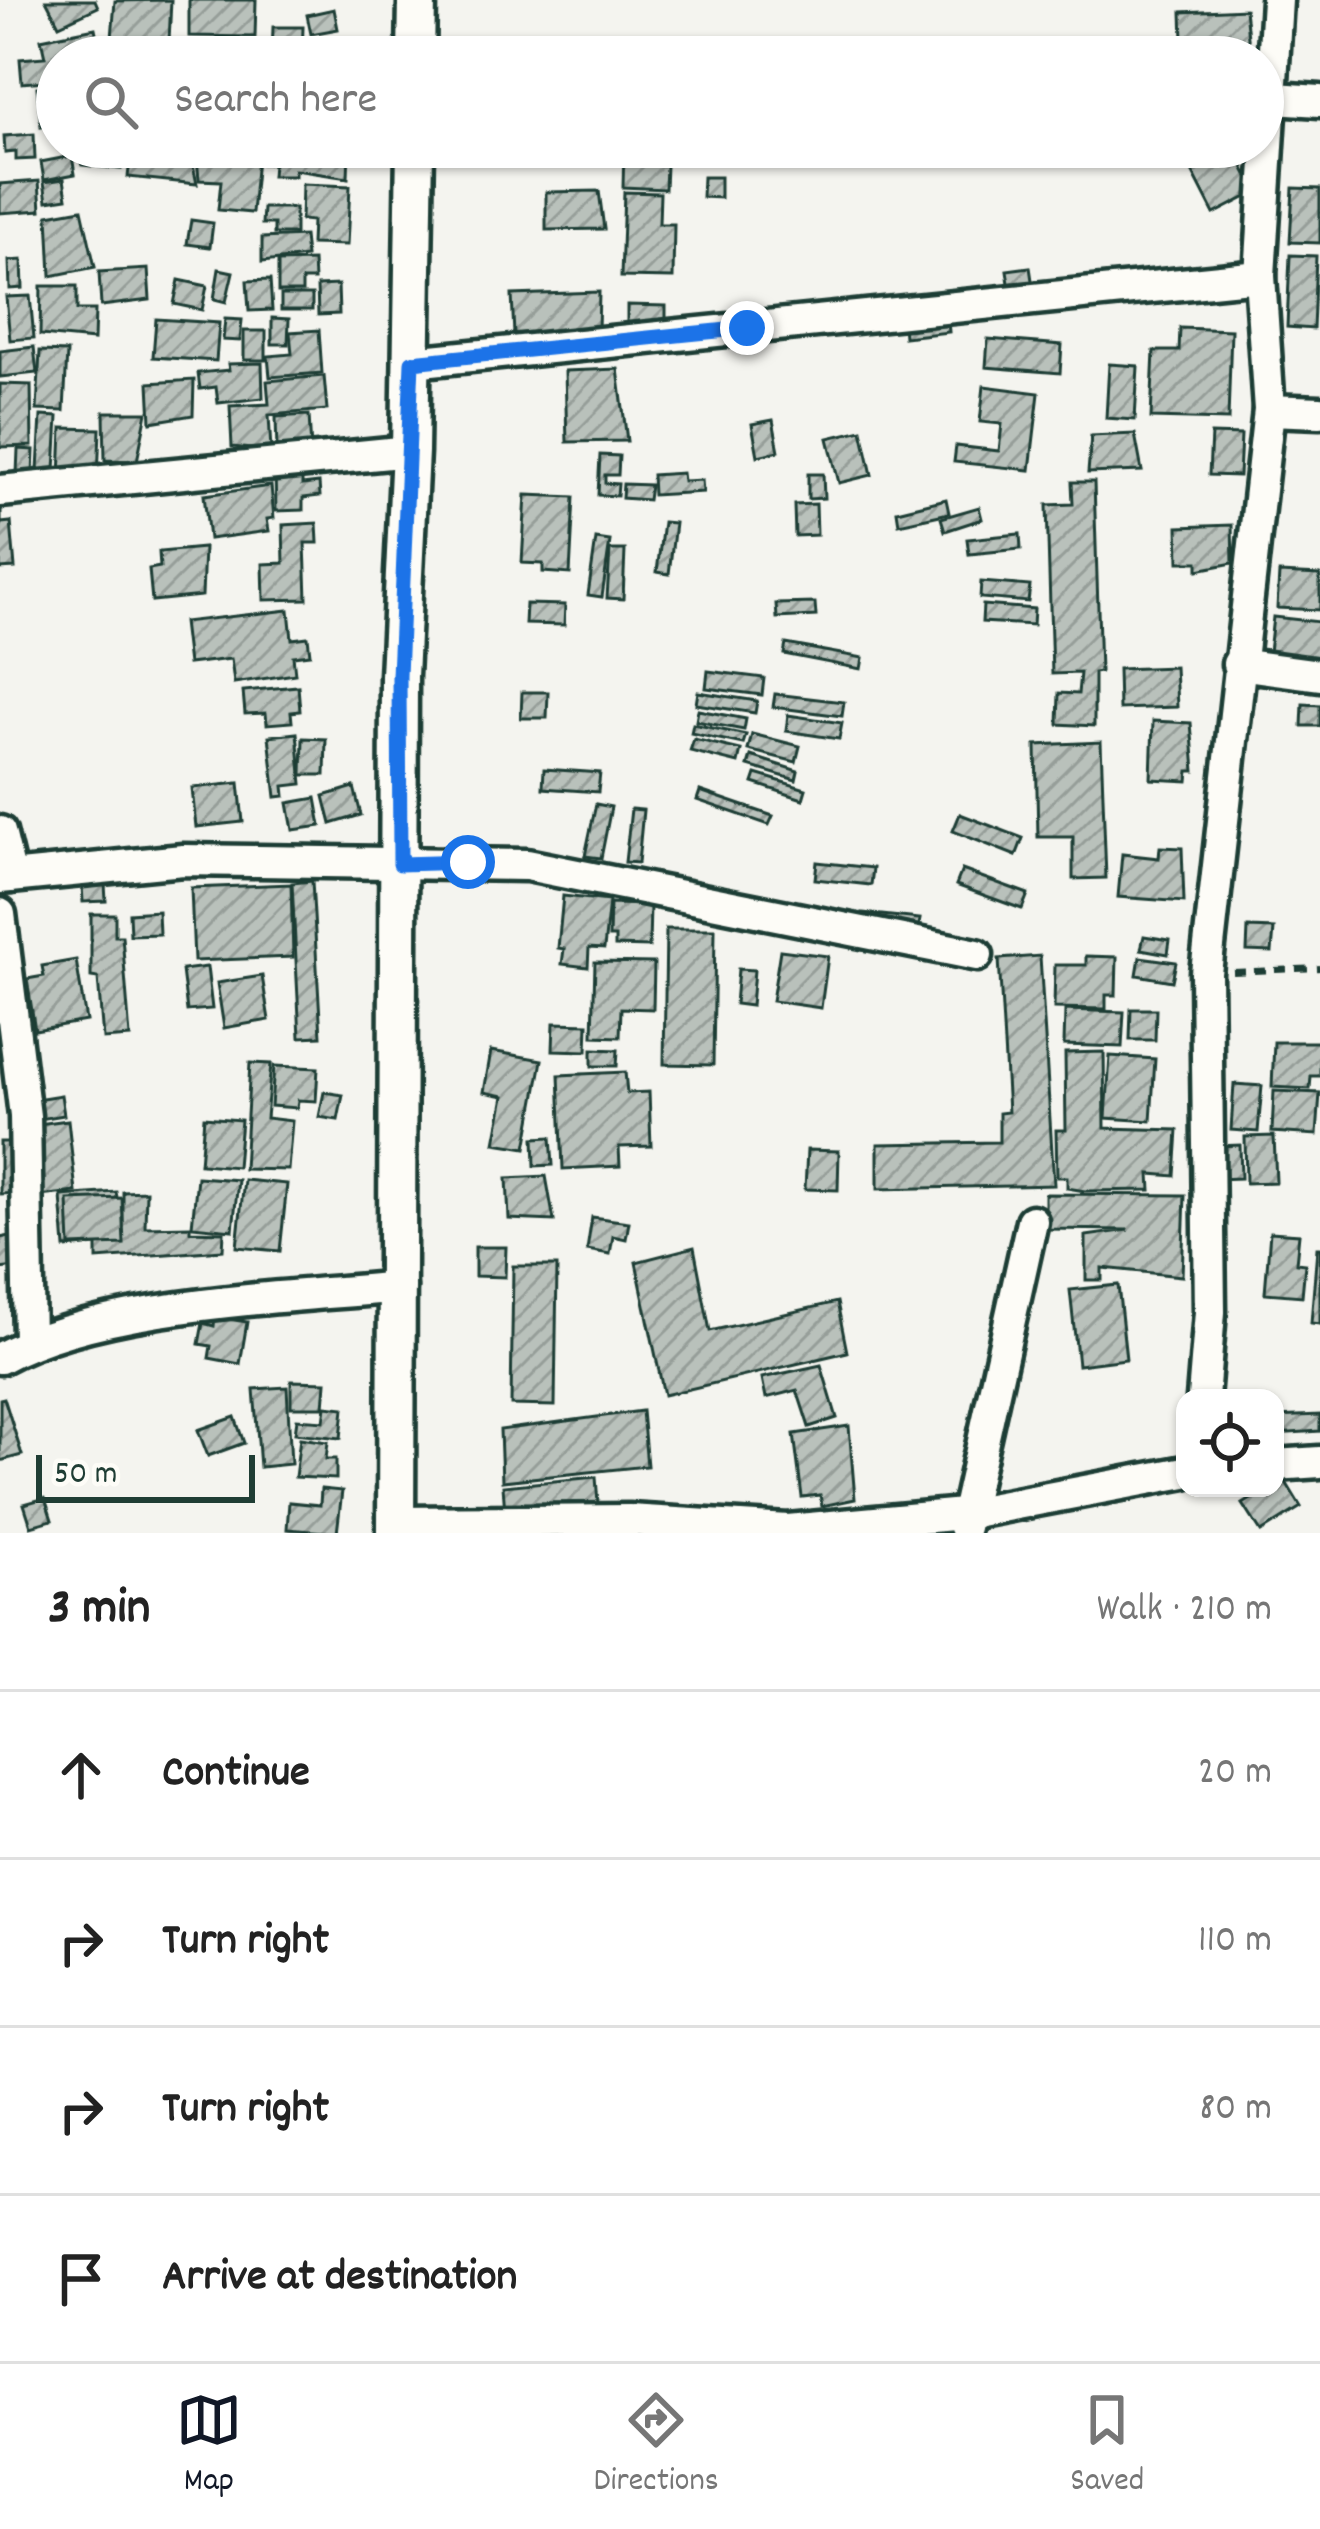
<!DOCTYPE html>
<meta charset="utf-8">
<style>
:root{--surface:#fff;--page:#f2f2f2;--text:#222;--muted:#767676;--line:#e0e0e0;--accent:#111827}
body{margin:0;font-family:Dekko,sans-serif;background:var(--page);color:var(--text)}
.controls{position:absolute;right:36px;bottom:36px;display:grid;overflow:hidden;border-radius:24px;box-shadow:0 3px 9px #0004}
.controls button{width:108px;height:108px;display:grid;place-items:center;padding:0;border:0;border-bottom:3px solid var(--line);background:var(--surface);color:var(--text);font:60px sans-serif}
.scale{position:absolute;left:36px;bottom:30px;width:219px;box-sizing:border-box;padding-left:12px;border:6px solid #1f3d34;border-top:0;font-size:33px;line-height:42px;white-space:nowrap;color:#1f3d34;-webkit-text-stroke:9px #fdfcf7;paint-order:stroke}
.stop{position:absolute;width:36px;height:36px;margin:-27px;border:9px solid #1a73e8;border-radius:50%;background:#fff}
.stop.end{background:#1a73e8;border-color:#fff;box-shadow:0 3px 12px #0008}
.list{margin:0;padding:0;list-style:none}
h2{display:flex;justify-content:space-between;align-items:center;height:156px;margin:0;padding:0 48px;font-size:51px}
h2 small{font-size:39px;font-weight:400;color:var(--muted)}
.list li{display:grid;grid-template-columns:78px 1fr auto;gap:36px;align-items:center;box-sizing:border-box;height:168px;padding:0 48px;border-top:3px solid var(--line)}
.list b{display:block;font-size:45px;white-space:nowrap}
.list em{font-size:39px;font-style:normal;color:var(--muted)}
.icon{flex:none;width:66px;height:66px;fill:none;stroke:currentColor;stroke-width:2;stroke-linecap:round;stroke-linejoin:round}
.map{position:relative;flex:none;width:1320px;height:1533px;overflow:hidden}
.search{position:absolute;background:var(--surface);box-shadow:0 3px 9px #0004;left:36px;right:36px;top:36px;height:132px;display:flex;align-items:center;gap:30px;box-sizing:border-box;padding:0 42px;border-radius:66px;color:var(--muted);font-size:45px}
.sheet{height:828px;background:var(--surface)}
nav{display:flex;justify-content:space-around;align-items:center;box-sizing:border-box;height:168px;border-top:3px solid var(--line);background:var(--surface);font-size:33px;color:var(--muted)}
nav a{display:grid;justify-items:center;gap:6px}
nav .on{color:var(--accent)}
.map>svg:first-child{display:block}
</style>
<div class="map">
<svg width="1320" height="1533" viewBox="0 0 1320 1533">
<defs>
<pattern id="building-hatch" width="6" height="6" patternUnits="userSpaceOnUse" patternTransform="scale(3)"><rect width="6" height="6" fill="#b9c1bb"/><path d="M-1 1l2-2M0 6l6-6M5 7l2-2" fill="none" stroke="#969e99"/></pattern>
</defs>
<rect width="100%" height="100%" fill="#f4f4ef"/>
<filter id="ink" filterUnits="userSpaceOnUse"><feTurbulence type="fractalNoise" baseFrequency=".00833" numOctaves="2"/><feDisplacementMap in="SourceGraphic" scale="24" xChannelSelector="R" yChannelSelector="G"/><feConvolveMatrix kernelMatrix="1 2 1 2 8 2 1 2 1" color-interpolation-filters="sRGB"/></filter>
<g filter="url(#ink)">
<g fill="url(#building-hatch)" stroke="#1f3d34" stroke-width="3">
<path d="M46 0H95L98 7 59 25Z"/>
<path d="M171 0 169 42 112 38 115 1Z"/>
<path d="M189 0H256L255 37 189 36Z"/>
<path d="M334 9 338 29 311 34 307 15Z"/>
<path d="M1245 9 1250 57H1205L1204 40 1183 41 1182 12Z"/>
<path d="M273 27H303L302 57H272Z"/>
<path d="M95 28 101 57H57V80L22 83 20 59 45 57 41 39Z"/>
<path d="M208 41 212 57H179L178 49Z"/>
<path d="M254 42 255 50H266V57H230V43Z"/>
<path d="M310 44 340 47 339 57H308Z"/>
<path d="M167 46V57H125L124 49Z"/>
<path d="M57 85V124L41 126 37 87Z"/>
<path d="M34 134 35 159 16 160V152L5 153 4 136Z"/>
<path d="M84 147H123L121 169 82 165Z"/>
<path d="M148 147H189L197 184 128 177 130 161 148 163Z"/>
<path d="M196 147H258L252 213 218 210 221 181 199 180Z"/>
<path d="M263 147H349L348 178 295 170V176H272L273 164H262Z"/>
<path d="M624 147H652V164L666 165 665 189 623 187Z"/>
<path d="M1202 147H1233L1256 192 1214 214 1192 171 1204 165 1196 150Z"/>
<path d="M72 156 75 174 44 180 41 162Z"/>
<path d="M703 177H720V198L702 197Z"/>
<path d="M64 179 67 198 47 201 44 182Z"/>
<path d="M39 181 41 210 0 213V184Z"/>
<path d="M302 184 350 186 347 245 311 244 312 221 301 220Z"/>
<path d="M1293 188 1320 189V243L1290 242Z"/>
<path d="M599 191 604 229 546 230V192Z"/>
<path d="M624 192 660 193 659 224H674L673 278 621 277Z"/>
<path d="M263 208H295V234H274V224H262Z"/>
<path d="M82 209 95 267 51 276 48 215Z"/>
<path d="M191 220 213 223 210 247 187 244Z"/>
<path d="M304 236 306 257 262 262V238Z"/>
<path d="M1290 255 1316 256 1313 329 1287 327Z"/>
<path d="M22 260 23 288 10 289 9 261Z"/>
<path d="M313 261 314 280H302V292H278V262Z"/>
<path d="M1030 267 1033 287 1010 290 1007 270Z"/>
<path d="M148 269 150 300 101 306 99 272Z"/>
<path d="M219 269 233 272 226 302 214 299Z"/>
<path d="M179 280 207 286 202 310 174 304Z"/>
<path d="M270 280 272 310 249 311 247 281Z"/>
<path d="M338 285 339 314 318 315 317 286Z"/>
<path d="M41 286H77V310H95L94 340 40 335Z"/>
<path d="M599 292 598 331 514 334 512 295Z"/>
<rect x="281" y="295" width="31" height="15"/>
<path d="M30 296 34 338 10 340 6 297Z"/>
<path d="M627 305 666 306V324L627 323Z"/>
<path d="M272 318 289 319 288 344H272Z"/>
<path d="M156 319 219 323 216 361 153 357Z"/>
<path d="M225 319 242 320 240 341 223 340Z"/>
<path d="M948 321 949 332 904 337 903 325Z"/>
<path d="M1180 328 1231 330 1228 420 1151 418 1154 351H1179Z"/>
<path d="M319 330 322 373 270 377 268 356 292 354 290 332Z"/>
<rect x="244" y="331" width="22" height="29"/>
<path d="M988 339 1062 345 1060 373 986 367Z"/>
<path d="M34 347 37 373 0 377V351Z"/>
<path d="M40 351 67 352 64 411 37 410Z"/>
<path d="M262 363 263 398 218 403 216 387 200 389 198 373 229 370 228 364Z"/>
<path d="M1109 364 1138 366 1135 420 1106 418Z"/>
<path d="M618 369 627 441 567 442 565 371Z"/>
<path d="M324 376 327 410 269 415 271 451 232 447 230 406 269 404 267 381Z"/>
<path d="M194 380 193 415 151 422 149 383Z"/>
<path d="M0 384 31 385 32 446 0 447Z"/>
<path d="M984 386 1039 393 1030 470 954 462 956 446 999 451 1002 424 980 422Z"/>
<path d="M104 412H147L137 461 105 460Z"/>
<path d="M309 415 311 450 277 452 276 417Z"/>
<path d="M41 416 58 417 55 470H38Z"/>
<path d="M773 420 779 451 758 456 752 424Z"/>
<path d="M62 428 100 429 98 478H60Z"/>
<path d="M862 430 872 475 839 483 828 438Z"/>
<path d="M1135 434 1142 471 1088 473 1091 436Z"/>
<path d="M1211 434 1241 435 1239 476 1209 475Z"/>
<path d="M18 449 34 450 33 474H17Z"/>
<path d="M600 455 619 456 618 475H605V483L618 484 617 496 598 495Z"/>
<path d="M302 471V485L319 483 320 496 303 498V510L276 511 275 472Z"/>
<path d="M682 473 683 481 702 480 703 492 653 495 652 475Z"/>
<path d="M808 474H823L824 498 808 499Z"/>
<path d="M1072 482H1094L1100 672 1094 673V726L1058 724 1059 693 1078 694 1080 673 1052 674 1047 505 1073 504Z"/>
<path d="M623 484 650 485 648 500 622 498Z"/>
<path d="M271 486 274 518 267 519 269 531 209 539 204 495Z"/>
<path d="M526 495 574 497 570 574 543 572V564L522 563Z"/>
<path d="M946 499 949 513 899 524 897 511Z"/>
<path d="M816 504 817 535 795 536 794 505Z"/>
<path d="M1 506V523L11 522 15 568 0 569Z"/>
<path d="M979 507 982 519 945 531 941 518Z"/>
<path d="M663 522 675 523 669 574 657 572Z"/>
<path d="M317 523 318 543H305L307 599 264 600 263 564 284 563 283 525Z"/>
<path d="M1232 525 1233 563 1198 570V562H1179L1178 527Z"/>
<path d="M1020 534 1021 549 969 554 967 539Z"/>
<path d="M596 539 610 541 602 597 588 595Z"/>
<path d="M204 548 202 596 152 601 149 569 160 567 159 552Z"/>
<path d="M610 550H625L623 599 607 598Z"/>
<path d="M1279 573 1320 575V610L1277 608Z"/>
<path d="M981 582 1030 586 1028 602 980 598Z"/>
<path d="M815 603 816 616 777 618 776 604Z"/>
<path d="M526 604 565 605 564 625 525 624Z"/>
<path d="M983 605 1034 609 1033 625 982 622Z"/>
<path d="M289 610 292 639 308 637 310 654 293 656 295 674 234 683 231 659 188 664 183 622Z"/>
<path d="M1273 617 1320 622V667L1268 661Z"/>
<path d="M786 644 863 658 861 669 784 654Z"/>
<path d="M1175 667 1177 707 1119 709 1118 669Z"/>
<path d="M708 671 764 678 762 695 706 688Z"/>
<path d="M298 686 300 711 291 712 292 722 267 724 266 713 245 714 243 691Z"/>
<path d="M522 692H548L547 718H521Z"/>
<path d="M698 692 757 701 755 713 696 704Z"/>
<path d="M775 694 844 702 842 716 773 707Z"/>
<path d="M1303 704 1320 705V726H1302Z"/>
<path d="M698 710 746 719 744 730 696 721Z"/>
<path d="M788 715 842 723 839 739 786 731Z"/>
<path d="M1153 721 1191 723 1195 771H1189L1188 781 1151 779Z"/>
<path d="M693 724 746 735 743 744 691 733Z"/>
<path d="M297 733 302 784 284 786 285 796 276 797 269 736Z"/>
<path d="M752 734 800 746 796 762 748 750Z"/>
<path d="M303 738 326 739 325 775H302Z"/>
<path d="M694 739 741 750 738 763 690 751Z"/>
<path d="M1101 742 1106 878 1073 879V837H1038L1036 745Z"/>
<path d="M751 756 798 771 796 780 748 766Z"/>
<path d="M544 769 600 773 598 792 543 788Z"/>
<path d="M756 774 806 789 803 799 753 783Z"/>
<path d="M239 783 243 822 196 827 192 788Z"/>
<path d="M354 787 361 815 331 824 324 796Z"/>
<path d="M700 791 773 816 769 825 697 800Z"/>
<path d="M316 798 321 826 293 830 288 803Z"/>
<path d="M596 804 611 807 601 858 585 856Z"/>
<path d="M631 809 643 810 638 863 625 862Z"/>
<path d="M960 814 1023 838 1016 856 953 831Z"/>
<path d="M1160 847 1182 848 1184 902 1118 897 1122 854 1159 858Z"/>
<path d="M817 862 873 868 871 885 815 879Z"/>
<path d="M962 870 1028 894 1022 909 956 885Z"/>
<path d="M312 881 321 1036 300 1037 292 883Z"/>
<path d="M105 884 106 901 83 902 82 885Z"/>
<path d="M291 884 293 957 194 961 191 888Z"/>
<path d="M563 896 609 901 604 949 589 948 588 967 562 964 564 949 558 948Z"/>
<path d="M610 904 650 905 649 947 615 946V937H609Z"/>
<path d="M158 911 159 934 130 935 129 913Z"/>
<path d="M863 913 920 919 918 933 862 927Z"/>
<path d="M91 914H115V936H122L130 1037 103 1039 98 978 91 977Z"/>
<path d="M1248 928 1274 929 1272 952 1247 951Z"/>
<path d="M666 929H715L713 1065 664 1064Z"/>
<path d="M1144 936 1170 940 1168 954 1141 949Z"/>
<path d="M780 950 828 956 821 1008 772 1001Z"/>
<path d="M1040 956 1054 1185 878 1189V1144L999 1142V1113L1008 1112 999 959Z"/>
<path d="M1086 956 1117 957 1116 995H1106V1009L1054 1008 1055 965H1086Z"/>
<path d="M1140 957 1176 962 1172 981 1137 975Z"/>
<path d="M76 960 86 1021 35 1030 27 979 44 976 42 966Z"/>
<path d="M595 962 654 963 653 1009 621 1008 620 1037 593 1036Z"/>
<path d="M207 967 212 1009 187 1011 182 970Z"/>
<path d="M738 969 754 970 751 1006 735 1004Z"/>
<path d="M262 976 269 1020 224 1028 217 983Z"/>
<path d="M1131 1009H1156L1155 1040H1130Z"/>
<path d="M1065 1010 1124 1012 1122 1047 1064 1045Z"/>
<path d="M554 1023 588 1024 587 1051 553 1050Z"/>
<path d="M1274 1042H1320V1076H1311L1310 1089 1272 1087Z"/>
<path d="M592 1049 618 1050 617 1066H592Z"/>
<path d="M491 1051 542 1060 526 1148 495 1143 504 1096 484 1092Z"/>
<path d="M1104 1052 1105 1128 1178 1130 1175 1176 1150 1174 1151 1190 1085 1191 1067 1188V1177H1057L1056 1130H1066L1065 1053Z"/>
<path d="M1110 1056 1155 1059 1151 1121 1106 1118Z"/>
<path d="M250 1063 271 1064 266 1118 292 1121 288 1170 244 1169Z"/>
<path d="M274 1066 318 1068 316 1101 298 1100 297 1108 271 1106Z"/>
<path d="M625 1072 627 1093 649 1092 651 1146 619 1147 620 1166 563 1169 559 1075Z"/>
<path d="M1234 1084 1262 1086 1258 1132 1231 1130Z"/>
<path d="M1274 1091 1320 1093 1317 1135 1272 1132Z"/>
<path d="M324 1092 343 1095 338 1120 319 1117Z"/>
<path d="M61 1095 64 1115 39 1119 36 1099Z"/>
<path d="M204 1117 241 1120 237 1167 200 1164Z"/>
<path d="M68 1120 76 1192 39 1196 31 1125Z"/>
<path d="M1274 1136 1276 1182 1246 1183 1245 1137Z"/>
<path d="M551 1137 553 1165 535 1166 534 1138Z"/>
<path d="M0 1142H18V1193L0 1194Z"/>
<path d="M1240 1145 1241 1178 1217 1179 1216 1146Z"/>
<path d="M807 1150 839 1151 838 1190 805 1189Z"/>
<path d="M546 1176 554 1221 509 1219 507 1178Z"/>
<path d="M197 1177 238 1180 233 1230 192 1226Z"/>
<path d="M244 1180 287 1184 280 1251 237 1247Z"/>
<path d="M146 1191 145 1227 190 1226V1231L224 1232 223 1250 97 1259V1245L65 1248 61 1196 116 1192 123 1228V1192Z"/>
<path d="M1045 1194 1185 1195 1182 1276 1102 1268V1280H1086V1236L1129 1230 1045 1229Z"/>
<path d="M122 1198 124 1244 70 1246 68 1200Z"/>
<path d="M592 1217 629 1222 626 1239 613 1236 610 1254 587 1250Z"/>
<path d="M1270 1232 1299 1234 1296 1263 1305 1264 1302 1296 1265 1293Z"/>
<path d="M10 1236 15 1267 0 1269V1238Z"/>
<path d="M475 1247H506L505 1277 475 1276Z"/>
<path d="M694 1247 710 1331 837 1302 847 1352 664 1395 636 1262Z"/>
<path d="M1317 1248H1320V1324L1311 1323Z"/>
<path d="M513 1266H557L555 1406 511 1405Z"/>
<path d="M1118 1285 1126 1359 1078 1365 1070 1290Z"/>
<path d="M215 1317 247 1322 240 1364 209 1358 211 1346 199 1344 203 1323 214 1326Z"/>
<path d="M821 1365 837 1418 809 1427 797 1390 766 1398 762 1378Z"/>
<path d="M291 1381 326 1382 324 1407H291Z"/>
<path d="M287 1387 291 1464 260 1467 254 1389Z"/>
<path d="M4 1398 22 1455 0 1461V1399Z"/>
<path d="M326 1406 344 1408 341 1438 295 1433 297 1419 324 1421Z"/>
<path d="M642 1411 647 1466 502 1481 500 1430Z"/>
<path d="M1320 1415V1431L1275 1434V1417Z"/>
<path d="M235 1417 244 1443 208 1456 198 1430Z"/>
<path d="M849 1426 855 1499 822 1506 820 1495 802 1497 794 1434Z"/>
<path d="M300 1438 328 1442 326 1459H336V1479L295 1477Z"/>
<path d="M596 1477 598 1504 505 1512 503 1486Z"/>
<path d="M1284 1479 1301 1507 1261 1532 1243 1504Z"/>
<path d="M321 1489 342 1491 337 1533 287 1529 289 1502 320 1505Z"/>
<path d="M45 1498 52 1520 31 1526 24 1504Z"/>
</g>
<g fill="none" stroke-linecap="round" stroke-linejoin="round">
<g stroke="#1f3d34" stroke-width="39">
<g id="minor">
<path d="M1274 98 1320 101"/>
<path d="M412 362 1260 276"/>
<path d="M1269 410 1320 412"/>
<path d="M0 491 410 451"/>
<path d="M1238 664 1320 675"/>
<path d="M0 832 11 877"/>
<path d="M0 878 183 860 527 865 977 955"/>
<path d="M0 914 25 1116 29 1342"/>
<path d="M0 1358C100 1303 285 1298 400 1287"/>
<path d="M1203 1398 1210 1312 1206 973 1269 410 1260 276 1277 0"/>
<path d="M1275 1465 1320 1462"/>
<path d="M395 1522 629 1520 788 1530 963 1514 1185 1472"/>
<path d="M964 1527 1032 1221"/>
</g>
</g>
<g stroke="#1f3d34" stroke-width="45">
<g id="major">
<path d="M416 57 417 0"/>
<path d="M396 1533 399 676 410 451 415 147"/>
</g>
</g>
<path stroke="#1f3d34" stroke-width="6" stroke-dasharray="12 9" stroke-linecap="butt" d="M1233 972 1320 968"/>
<use href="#minor" stroke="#fdfcf7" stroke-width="30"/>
<use href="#major" stroke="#fdfcf7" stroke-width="36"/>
</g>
</g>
<g fill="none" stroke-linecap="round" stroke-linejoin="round" filter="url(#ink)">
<path stroke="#1a73e8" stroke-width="15" d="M468 862 400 864 399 676 412 362 747 328"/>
</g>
</svg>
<div class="controls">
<button><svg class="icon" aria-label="locate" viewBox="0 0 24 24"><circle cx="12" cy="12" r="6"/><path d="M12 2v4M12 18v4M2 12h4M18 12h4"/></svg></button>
</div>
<div class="scale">50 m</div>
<div class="stop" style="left:468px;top:862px"></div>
<div class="stop end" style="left:747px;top:328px"></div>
<div class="search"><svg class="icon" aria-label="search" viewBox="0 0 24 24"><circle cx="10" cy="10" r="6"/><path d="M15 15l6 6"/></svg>Search here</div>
</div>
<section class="sheet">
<h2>3 min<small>Walk · 210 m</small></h2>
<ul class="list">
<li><svg class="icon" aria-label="ahead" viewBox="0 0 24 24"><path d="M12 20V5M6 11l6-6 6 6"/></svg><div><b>Continue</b></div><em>20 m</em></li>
<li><svg class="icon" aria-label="right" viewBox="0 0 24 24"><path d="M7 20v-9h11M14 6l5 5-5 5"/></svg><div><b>Turn right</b></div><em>110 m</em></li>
<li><svg class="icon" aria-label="right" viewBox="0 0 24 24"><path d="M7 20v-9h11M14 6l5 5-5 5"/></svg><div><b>Turn right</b></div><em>80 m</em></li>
<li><svg class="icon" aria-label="arrive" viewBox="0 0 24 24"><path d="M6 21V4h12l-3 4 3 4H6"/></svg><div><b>Arrive at destination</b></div></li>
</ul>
</section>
<nav>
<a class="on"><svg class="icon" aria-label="map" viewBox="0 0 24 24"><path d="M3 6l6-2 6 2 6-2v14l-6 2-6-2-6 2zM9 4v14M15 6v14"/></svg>Map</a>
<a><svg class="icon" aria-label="directions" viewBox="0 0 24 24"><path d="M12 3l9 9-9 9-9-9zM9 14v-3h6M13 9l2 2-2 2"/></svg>Directions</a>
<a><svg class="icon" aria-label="saved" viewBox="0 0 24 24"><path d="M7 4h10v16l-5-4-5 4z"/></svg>Saved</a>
</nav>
